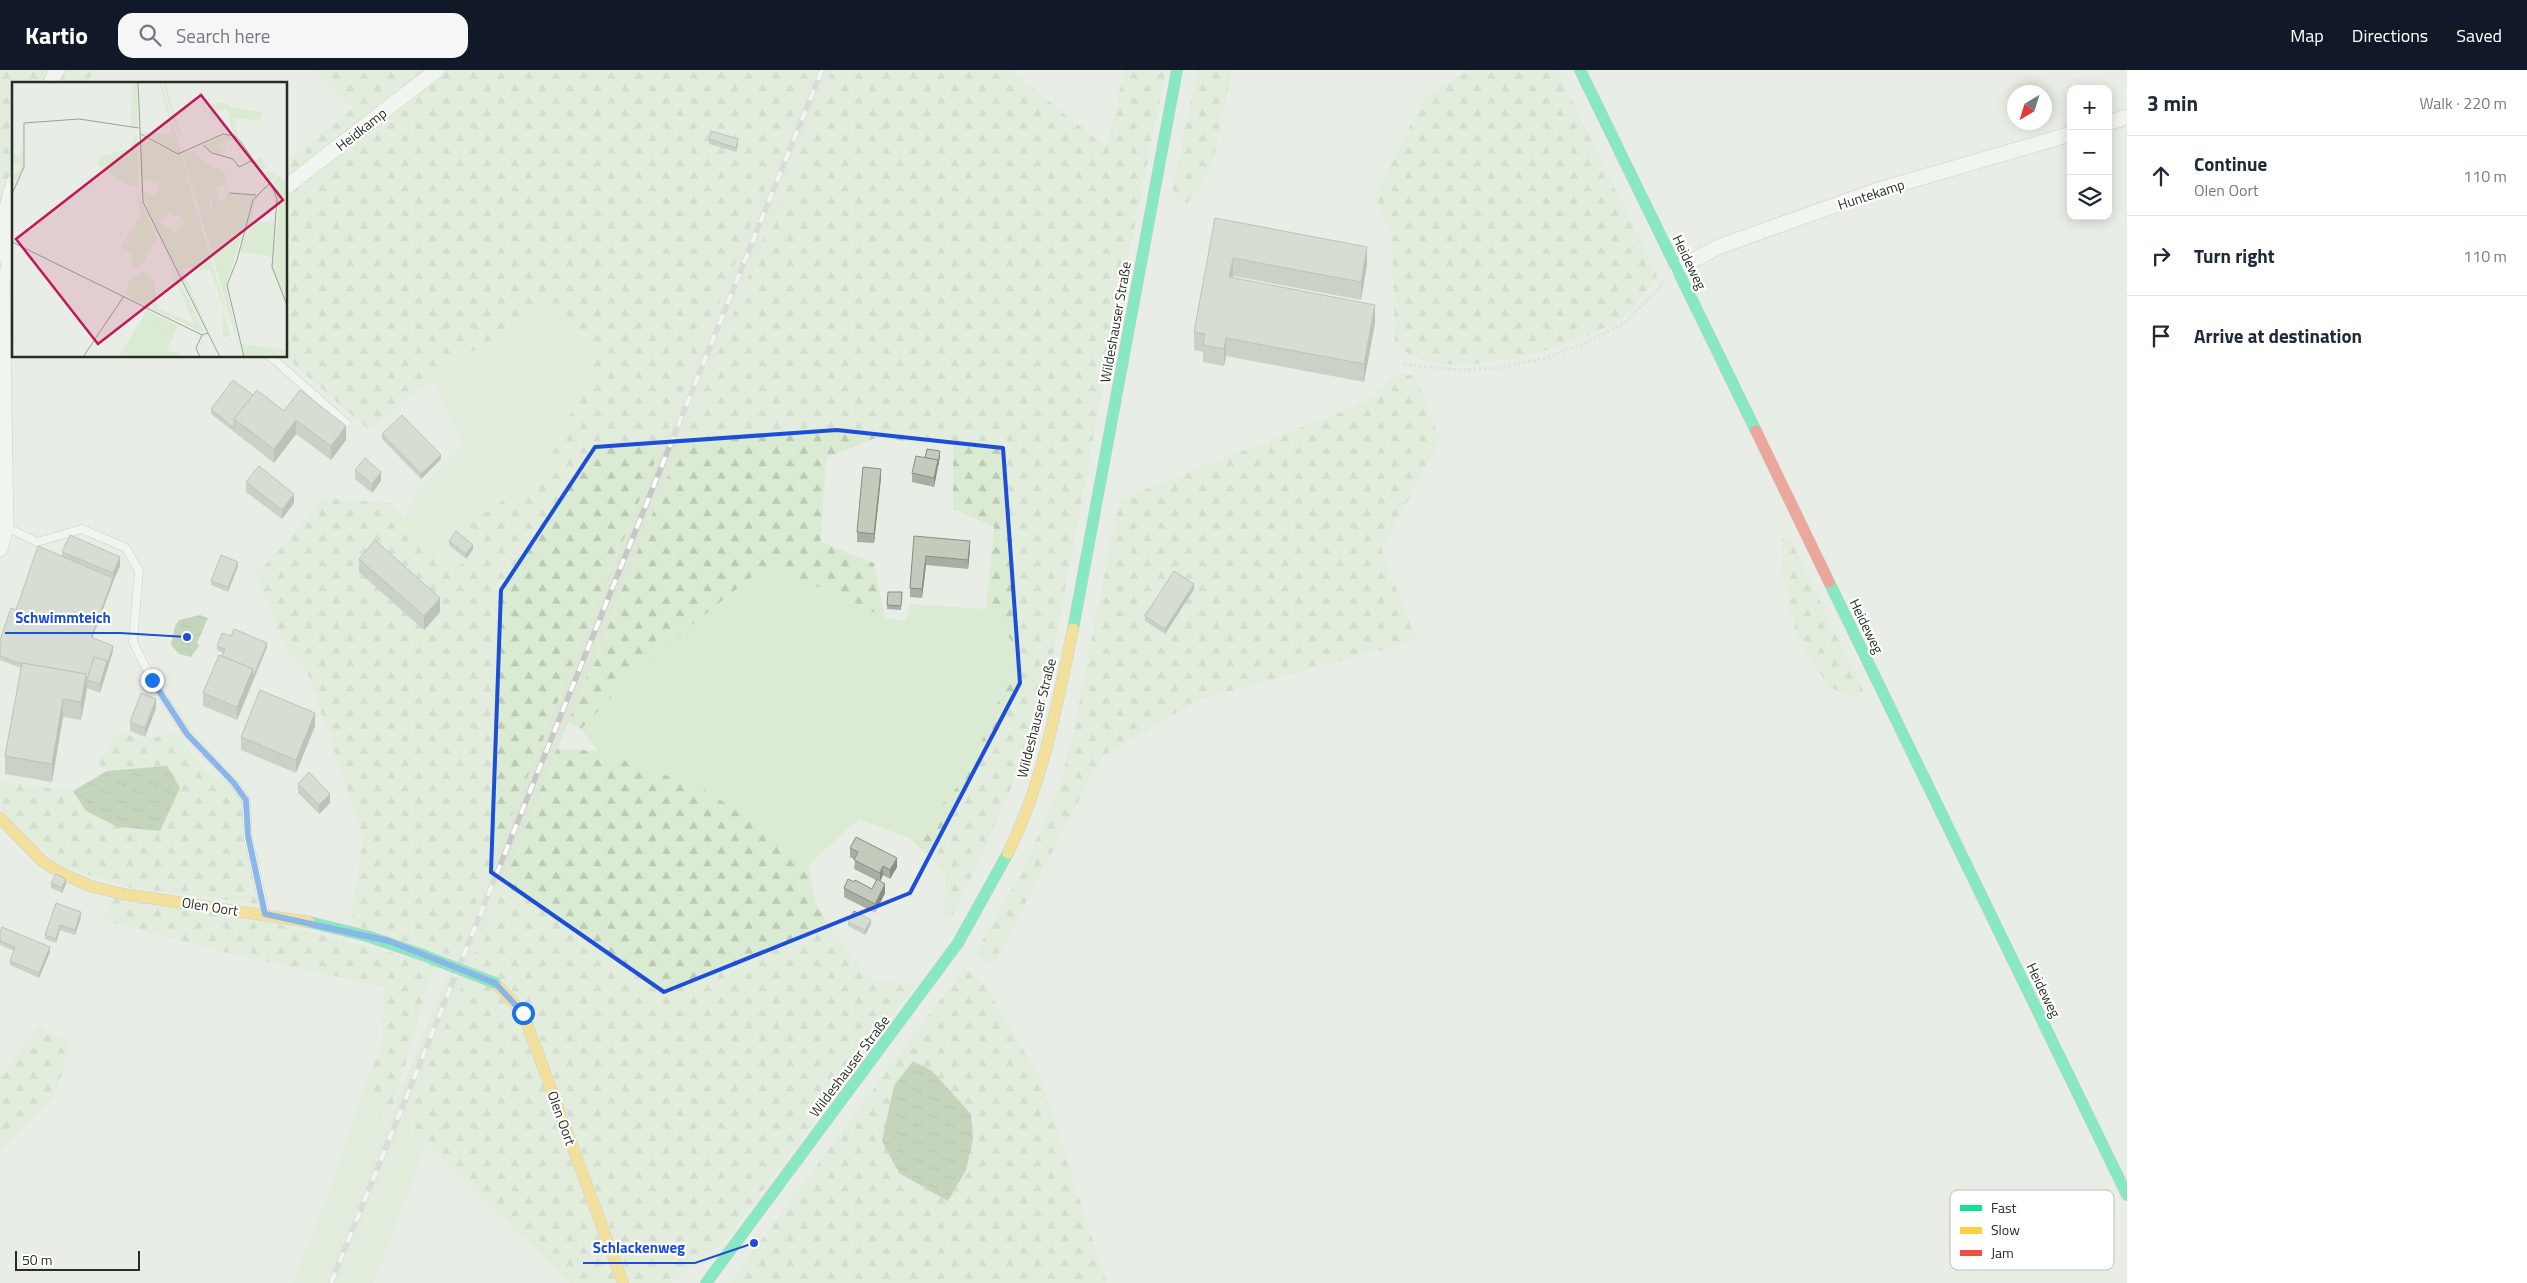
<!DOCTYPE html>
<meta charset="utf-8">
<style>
:root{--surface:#fff;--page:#f6f6f7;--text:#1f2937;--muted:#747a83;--line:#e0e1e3;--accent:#111827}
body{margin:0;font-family:"Titillium Web",sans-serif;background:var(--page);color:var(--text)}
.controls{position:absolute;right:15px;top:15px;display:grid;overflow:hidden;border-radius:10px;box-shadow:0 2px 12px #0003}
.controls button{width:45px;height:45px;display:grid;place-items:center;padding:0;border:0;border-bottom:1px solid var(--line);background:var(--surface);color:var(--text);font:25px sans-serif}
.compass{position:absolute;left:2007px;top:15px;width:45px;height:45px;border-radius:50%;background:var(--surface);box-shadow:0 2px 12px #0003;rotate:218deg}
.scale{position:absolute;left:15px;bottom:12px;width:125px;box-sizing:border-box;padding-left:5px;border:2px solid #282c26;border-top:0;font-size:14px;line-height:18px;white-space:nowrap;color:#282c26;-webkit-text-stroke:4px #fff;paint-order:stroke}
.stop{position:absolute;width:15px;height:15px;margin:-11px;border:4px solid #1a73e8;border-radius:50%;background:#fff}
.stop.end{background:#1a73e8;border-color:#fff;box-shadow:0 1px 5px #0008}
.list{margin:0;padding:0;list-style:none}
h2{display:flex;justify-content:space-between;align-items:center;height:65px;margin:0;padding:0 20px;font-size:21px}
h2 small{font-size:16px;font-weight:400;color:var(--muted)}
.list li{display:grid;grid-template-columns:32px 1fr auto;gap:15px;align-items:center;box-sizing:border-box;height:80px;padding:0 20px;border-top:1px solid var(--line)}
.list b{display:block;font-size:19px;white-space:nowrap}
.list p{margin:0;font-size:16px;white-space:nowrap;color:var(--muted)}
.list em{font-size:16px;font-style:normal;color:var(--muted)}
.icon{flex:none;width:28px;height:28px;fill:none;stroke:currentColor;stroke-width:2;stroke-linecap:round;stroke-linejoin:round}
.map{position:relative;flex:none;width:2127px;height:1213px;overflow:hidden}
header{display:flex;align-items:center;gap:30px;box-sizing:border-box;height:70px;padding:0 25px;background:var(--accent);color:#fff}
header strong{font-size:24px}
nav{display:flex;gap:28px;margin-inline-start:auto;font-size:18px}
.search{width:350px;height:45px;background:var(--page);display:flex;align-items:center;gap:12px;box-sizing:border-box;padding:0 18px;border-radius:15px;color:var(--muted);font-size:19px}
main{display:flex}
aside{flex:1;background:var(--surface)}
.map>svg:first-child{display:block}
</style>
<header>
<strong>Kartio</strong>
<div class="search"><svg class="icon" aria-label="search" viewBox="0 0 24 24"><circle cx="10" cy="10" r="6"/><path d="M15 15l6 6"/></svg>Search here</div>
<nav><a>Map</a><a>Directions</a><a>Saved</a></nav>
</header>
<main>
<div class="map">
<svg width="2127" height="1213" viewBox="0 0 2127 1213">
<defs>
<pattern id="forest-firs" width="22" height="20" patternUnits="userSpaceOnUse" patternTransform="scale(1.25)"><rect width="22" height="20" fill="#dbebd3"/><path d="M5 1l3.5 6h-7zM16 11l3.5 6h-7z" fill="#bccab5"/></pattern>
<pattern id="water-ripples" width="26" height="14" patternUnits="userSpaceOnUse" patternTransform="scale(1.25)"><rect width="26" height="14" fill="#9ab58b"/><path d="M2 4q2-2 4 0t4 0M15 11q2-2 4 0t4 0" fill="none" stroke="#7e9371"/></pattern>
</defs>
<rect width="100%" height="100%" fill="#e8eee5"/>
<path fill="#dce7d6" d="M813 0H832L465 908 339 1213H321L388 1052Z"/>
<g fill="#dbebd3">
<path d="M556 233 598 287 542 403 461 459 480 483 452 500 404 449 417 420 462 374 432 309 476 279Z"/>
<path d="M769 494 885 548 906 551 910 534 986 539 1020 581 967 706 911 769 859 749 808 795 747 747 703 719 598 681 581 659C638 599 703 544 769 494Z"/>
<path d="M362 1024 388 1052 321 1213H292L328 1124Z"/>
<path d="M402 1060 427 1073 376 1207 372 1213H339Z"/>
</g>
<g fill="url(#forest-firs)" fill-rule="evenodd">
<path d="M0 0H51L45 14H14V97L1 132 0 163Z"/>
<path d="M63 0H95L85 14H56Z"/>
<path d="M314 0H428L286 113V92L354 38Z"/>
<path d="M444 0H813L454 889 351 854 363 766 309 606 286 578 256 504 293 465 323 428 390 433 451 500 480 483 460 460 542 403 598 287 556 233 476 279 432 309 369 360 284 286H286V124Z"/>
<path d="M832 0H1010L1106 77 1125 0H1166L1106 298 1041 649 979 792 950 850 944 847 946 805 911 769 967 706 1020 581 986 539 994 457 953 439V375L875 368 826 388 821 472 874 493 885 548 769 494C703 544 637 599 581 659L568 653Z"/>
<path d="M1197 0H1232L1211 100 1187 134 1172 124Z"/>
<path d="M1469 0H1557L1657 205 1654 212C1644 223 1635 237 1623 246 1590 275 1468 305 1426 291 1415 288 1405 282 1395 275L1392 165 1375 127 1423 29Z"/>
<path d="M1396 305H1415L1440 369 1382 480 1416 570 1198 630 1101 688 992 897 975 883 1019 807 1056 727 1073 665 1119 430 1365 332Z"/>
<path d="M1789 467 1864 622 1856 628 1829 617 1797 568 1783 501 1782 469Z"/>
<path d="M120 661 144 671 176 661 199 695 227 713 243 732 260 834 132 818 62 797 6 749 0 735V712L73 721 86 741 167 696 107 701 98 693Z"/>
<path d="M557 679 598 681 703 719 747 747 808 795 815 832 836 866 872 912 917 913 728 1167 671 1213H630L529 940 470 895Z"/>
<path d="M113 826 270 852 435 894 388 1052 362 1024 383 972 384 917 228 883 103 850Z"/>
<path d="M966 895 987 918 1040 1008 1107 1213H729ZM913 991 932 1001 882 1071 887 1052Z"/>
<path d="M465 908 491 917 518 946 616 1213H570L427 1073 402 1060Z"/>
<path d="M37 957 71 971 55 1025 0 1082V1005H3Z"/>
</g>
<g fill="url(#water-ripples)">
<path d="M200 545 208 548 197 573 199 576 191 587 179 584 171 575 175 556 179 550Z"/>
<path d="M167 696 180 718 160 761 118 757 86 741 73 721 107 701Z"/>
<path d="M913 991 932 1001 971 1044 973 1069 966 1100 948 1131 899 1103 882 1071 894 1016Z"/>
</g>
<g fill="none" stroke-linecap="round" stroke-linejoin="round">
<g stroke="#a7aba5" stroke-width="9">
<g id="lane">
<path d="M270 286 346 353"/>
<path d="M6 457 37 472 82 459 126 478 139 501 133 572 152 610 187 664 233 712 246 730 248 767 265 842"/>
</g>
</g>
<g stroke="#a7aba5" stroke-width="16">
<g id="street">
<path d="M50 14 57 0"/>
<path d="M2108 53 2127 47"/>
<path d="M286 117 437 0"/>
<path d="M10 198C0 172 5 138 14 112"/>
<path d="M1677 199 1718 177 1875 121 2071 64"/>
<path d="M0 479 6 457 2 209 10 198"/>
</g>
</g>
<g stroke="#a7aba5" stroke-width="12">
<g id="fast">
<path d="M1580 0 1756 361"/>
<path d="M1829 512 2127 1125"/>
<path d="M1073 559 1177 0"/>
<path d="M309 852 367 866 423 885"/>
<path d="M706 1213 958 873 1008 783"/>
</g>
</g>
<g stroke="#a7aba5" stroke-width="12">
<g id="slow">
<path d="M0 748 42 791 59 802 90 816 123 824 309 852"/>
<path d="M1008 783C1043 713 1057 635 1073 559"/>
<path d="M495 913 523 943 623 1213"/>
</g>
</g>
<g stroke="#a7aba5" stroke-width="12">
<path id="jam" d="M1756 361 1829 512"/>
</g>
<path stroke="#d3d4d1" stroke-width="3" stroke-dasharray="2.5 2.5" stroke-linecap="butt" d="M1404 294 1459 300 1499 298 1546 288 1585 273 1626 252 1664 212"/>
<use href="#lane" stroke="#fcfcfb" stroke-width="8"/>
<use href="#street" stroke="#fcfcfb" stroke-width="15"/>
<use href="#fast" stroke="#16e098" stroke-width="11"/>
<use href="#slow" stroke="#ffcf43" stroke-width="11"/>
<use href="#jam" stroke="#f24e42" stroke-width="11"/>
<g stroke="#c6c8c5" stroke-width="5.5">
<path id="rail" d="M331 1213 822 0"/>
</g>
<use href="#rail" stroke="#fff" stroke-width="4" stroke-dasharray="11" stroke-linecap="butt"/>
<g stroke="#a7aba5" stroke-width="12" stroke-linecap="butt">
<path id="fast-bridge" d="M423 885 495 913"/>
</g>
<use href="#fast-bridge" stroke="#16e098" stroke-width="11"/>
</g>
<g fill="#a7afa2">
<path d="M709 69 738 74 736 82 709 74Z"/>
<path d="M1215 148 1367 195 1361 230 1233 206V208L1375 253 1364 312 1226 286 1224 296 1203 292V282L1194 280V262Z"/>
<path d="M253 325 284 341 346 370 331 390 296 364 274 393 211 344V339Z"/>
<path d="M382 364 441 389 421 409 382 369Z"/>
<path d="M940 386 934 417 912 412V403L925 388Z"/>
<path d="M355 400 381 411 372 423 355 409Z"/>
<path d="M881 408 874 473 857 472V462Z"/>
<path d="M246 412 294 433 282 449 246 422Z"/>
<path d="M914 466 970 480 968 499 926 495 922 528 910 527V518Z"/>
<path d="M449 471 473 479 466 489 449 475Z"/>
<path d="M62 482 120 496 113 512 92 568 113 581 100 623 87 618 81 650 63 647 52 712 5 704V686L21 598 0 590V570L16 540 62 486Z"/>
<path d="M359 489 440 542 424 560 359 502Z"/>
<path d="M238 496 228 522 211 515V511Z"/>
<path d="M1194 519 1165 564 1145 551V546Z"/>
<path d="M888 522 902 527 901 540 887 539Z"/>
<path d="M231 566 267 577 237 650 203 636V623L224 583 217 580V576Z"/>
<path d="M156 638 145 667 130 661V652Z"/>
<path d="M315 656 296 703 241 680V667Z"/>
<path d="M298 714 330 733 319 744 298 723Z"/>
<path d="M850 778 897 797 890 809 883 805 880 811 885 823 875 843 844 827V818L854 812 872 819 876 810 854 799 855 790 850 787Z"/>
<path d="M51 813 66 814 62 823 51 818Z"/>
<path d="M56 833 81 847 75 865 60 860 56 873 45 869V865Z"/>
<path d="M848 852 871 854 865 865 848 856Z"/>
<path d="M0 862 50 882 39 908 10 895V891L14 881 0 875Z"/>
</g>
<g fill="#888e84">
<path d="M738 69V74L736 82V78Z"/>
<path d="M1367 177V195L1361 230V212Z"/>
<path d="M1233 188V206L1229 225V207Z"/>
<path d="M1375 235V253L1364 312V294Z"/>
<path d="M1226 268V286L1224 296V279Z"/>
<path d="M296 350V364L274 393V379Z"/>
<path d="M346 356V370L331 390V376Z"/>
<path d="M940 381V386L934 417V408Z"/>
<path d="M441 385V389L421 409V404Z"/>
<path d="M881 399V408L874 473V464Z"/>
<path d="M381 402V411L372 423V414Z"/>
<path d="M294 424V433L282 449V440Z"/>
<path d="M970 471V480L968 499V490Z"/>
<path d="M473 475V479L466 489V484Z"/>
<path d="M926 486V495L922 528V519Z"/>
<path d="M120 487V496L113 512 91 572V567L113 508V503Z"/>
<path d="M238 492V496L228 522V517Z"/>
<path d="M1194 514V519L1165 564V559Z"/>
<path d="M440 528V542L424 560V546Z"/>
<path d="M267 573V577L237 650V637L253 599Z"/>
<path d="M113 576V581L100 623V614L107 591Z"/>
<path d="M86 604 87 618 81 650V632Z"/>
<path d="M63 629V647L52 712V694Z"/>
<path d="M156 629V638L145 667V658Z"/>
<path d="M315 643V656L296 703V690Z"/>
<path d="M330 724V733L319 744V735Z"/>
<path d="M897 788V797L890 809V800Z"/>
<path d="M883 796V805L880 812V803Z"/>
<path d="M66 809V814L62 823V818Z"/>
<path d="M885 814V823L875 843V834Z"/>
<path d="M81 842V847L75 865V860Z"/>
<path d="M871 850V854L865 865V860Z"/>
<path d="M60 855V860L56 873V869Z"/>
<path d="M50 877V882L39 908V903Z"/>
</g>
<g fill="#c2cbbc" stroke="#888e84">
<path d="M711 61 738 69 736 78 709 69Z"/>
<path d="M1215 148 1367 177 1361 212 1233 188 1229 207 1375 235 1364 294 1226 268 1224 279 1203 275 1205 264 1194 262Z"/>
<path d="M233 310 253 325 234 349V358L211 339Z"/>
<path d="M257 320 284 341 300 320 346 356 331 376 296 350 274 379 234 349Z"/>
<path d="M402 345 441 385 421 404 382 364Z"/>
<path d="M927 379 940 381 938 395V390L925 388Z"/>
<path d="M916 386 938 390 934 408 912 403Z"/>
<path d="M365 388 381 402 372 414 355 400Z"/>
<path d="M259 396 294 424 282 440 246 412Z"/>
<path d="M863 397 881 399 874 464 857 462Z"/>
<path d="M456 461 473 475 466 484 449 471Z"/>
<path d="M70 465 120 487 113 503 62 482Z"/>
<path d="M914 466 970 471 968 490 926 486 922 519 910 518Z"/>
<path d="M375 470 440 528 424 546 359 489Z"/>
<path d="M38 476 113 508 91 567 113 576 107 595V591L94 587 87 610 86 617V604L22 593V594L0 586V570L11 538 16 540Z"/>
<path d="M221 485 238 492 228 517 211 511Z"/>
<path d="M1174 501 1194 514 1165 559 1145 546Z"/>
<path d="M888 522H902L901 536 887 535Z"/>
<path d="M234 559 267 573 253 608V599L222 586 225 579 217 576 222 563 231 566Z"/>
<path d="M219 585 253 599 237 637 203 623Z"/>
<path d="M94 587 107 591 100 614 87 610Z"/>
<path d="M22 593 86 604 81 632 63 629 52 694 5 686Z"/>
<path d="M260 620 315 643 296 690 241 667Z"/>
<path d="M141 623 156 629 145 658 130 652Z"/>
<path d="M309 702 330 724 319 735 298 714Z"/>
<path d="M856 767 897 788 890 800 883 796 880 803 854 790 858 782 850 778Z"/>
<path d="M56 804 66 809 62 818 51 813Z"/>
<path d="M848 809 854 812 855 810 872 819 877 809 885 814 875 834 844 818Z"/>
<path d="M56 833 81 842 75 860 60 855 56 869 45 865Z"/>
<path d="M854 841 871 850 865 860 848 852Z"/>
<path d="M2 857 50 877 39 903 10 891 15 877 0 871V862Z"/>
</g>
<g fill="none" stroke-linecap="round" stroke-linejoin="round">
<path stroke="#1a73e8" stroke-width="6" d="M152 610 187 664 233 712 246 730 248 766 265 844 389 871 495 913 523 943"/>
</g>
<path d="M0 0H2127V1213H0ZM837 360 1003 378 1020 613 910 823 664 922 491 802 501 520 595 377Z" fill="#e8eee5" fill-opacity=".55" fill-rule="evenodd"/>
<path fill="none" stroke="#1d4ed8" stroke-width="4" stroke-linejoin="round" d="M837 360 1003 378 1020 613 910 823 664 922 491 802 501 520 595 377Z"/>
<g text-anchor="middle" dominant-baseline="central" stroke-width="4.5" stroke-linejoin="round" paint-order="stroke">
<g font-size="14" fill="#282c26" stroke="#fff">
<text transform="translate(361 59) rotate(-38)">Heidkamp</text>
<text transform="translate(1871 124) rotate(-18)">Huntekamp</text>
<text transform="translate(1690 192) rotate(64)">Heideweg</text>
<text transform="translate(1115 252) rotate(-80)">Wildeshauser Straße</text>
<text transform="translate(1867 556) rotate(64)">Heideweg</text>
<text transform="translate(1036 648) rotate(-76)">Wildeshauser Straße</text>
<text transform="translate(210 836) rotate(9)">Olen Oort</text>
<text transform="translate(2044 920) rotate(64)">Heideweg</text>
<text transform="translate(849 996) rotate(-53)">Wildeshauser Straße</text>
<text transform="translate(562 1048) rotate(70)">Olen Oort</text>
</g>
</g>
<g transform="translate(12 12)">
<rect width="275" height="275" fill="#e8eee5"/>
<path d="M147 0H149L164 53 161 54ZM151 0H153L170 54 166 53ZM173 99 176 100 171 127 157 130 149 138 143 137 140 113 146 111 147 104ZM198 105 205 106V117L212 120 207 136 200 134ZM210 227 219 254 211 255ZM135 228 166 244 163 249 128 241Z" fill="#dbebd3"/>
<path d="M120 0H125V45L119 44ZM207 20 218 23V32L219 25 251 30 248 39 222 36 227 57 221 52 215 27 205 29 203 38 199 39 198 23ZM129 49 164 53 169 71 166 72ZM123 53 125 54 126 106 112 101 84 82 91 73 117 67ZM130 53 161 72H169L176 97 155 104 134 98 129 101ZM211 53 224 56 206 63 209 69 215 65 211 73 203 72 192 63ZM10 61 11 88 7 97 0 98V94L9 86 0 78V68L5 75 8 74ZM183 68 187 76 214 92V103L197 108 200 109 197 120 200 134 207 135 214 112 243 113 214 203 227 266 171 72ZM249 75 254 85 250 89 265 92 258 101 242 79ZM266 93 275 101V215H272L260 185 267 124 259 103ZM176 100 218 241 198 188 170 186 199 255 137 132 131 109 140 113 143 137 163 150 173 140 168 133 162 134 157 130 171 127ZM257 103 264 118 260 175 228 170 242 118 251 105ZM257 105 263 121 261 141 238 139 247 112ZM124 107 145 157 127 187 121 184 118 170 109 165 129 133ZM159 187H161L192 249 189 250 113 213 118 198 131 189 143 200 145 226 182 242ZM127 241 163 249 155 269 168 271 170 275H106ZM230 262 275 268V275H233Z" fill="#dbebd3" fill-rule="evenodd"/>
<path fill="none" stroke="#9ba099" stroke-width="1" d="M126 0 131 120 208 275M129 52 166 72 211 52 223 54 229 60 261 107 265 117 260 185 275 223M191 63 200 71 221 77 227 85 239 79M217 111 244 113M0 112 12 85V41L67 37 127 46M0 160 190 253 196 251M71 275 112 214M188 275 184 266 190 253M232 275 215 203 225 178 241 118 257 102"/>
<path fill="#c2185b" fill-opacity="0.15" stroke="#c2185b" stroke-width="2.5" d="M189 13 271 118 86 262 4 157Z"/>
<rect width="275" height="275" fill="none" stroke="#282c26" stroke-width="2.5"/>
</g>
<rect x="1950" y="1120" width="164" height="80" rx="8" fill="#fff" stroke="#bec0be" stroke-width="1"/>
<rect x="1960" y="1135" width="22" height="6" fill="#16e098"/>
<rect x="1960" y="1157" width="22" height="7" fill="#ffcf43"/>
<rect x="1960" y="1180" width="22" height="6" fill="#f24e42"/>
<g font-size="14" fill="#282c26">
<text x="1991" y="1143">Fast</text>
<text x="1991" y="1165">Slow</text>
<text x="1991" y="1188">Jam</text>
</g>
<path fill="none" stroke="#1d4ed8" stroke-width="2" d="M187 567L120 563H5M754 1173L695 1193H583"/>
<g fill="#1d4ed8" stroke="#fff" stroke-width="2">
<circle cx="187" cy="567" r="5"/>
<circle cx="754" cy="1173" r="5"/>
</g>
<g font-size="15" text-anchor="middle" font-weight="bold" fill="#1d4ed8" stroke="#fff" stroke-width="4.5" stroke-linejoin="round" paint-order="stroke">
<text x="63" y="553">Schwimmteich</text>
<text x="639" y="1183">Schlackenweg</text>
</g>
</svg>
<div class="controls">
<button>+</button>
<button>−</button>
<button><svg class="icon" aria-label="layers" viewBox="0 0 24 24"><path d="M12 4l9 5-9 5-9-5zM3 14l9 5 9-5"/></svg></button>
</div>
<svg class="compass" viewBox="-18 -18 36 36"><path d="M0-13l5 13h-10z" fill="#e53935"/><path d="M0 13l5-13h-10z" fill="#747a83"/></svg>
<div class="scale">50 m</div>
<div class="stop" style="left:523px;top:943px"></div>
<div class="stop end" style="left:152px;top:610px"></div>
</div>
<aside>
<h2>3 min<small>Walk · 220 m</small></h2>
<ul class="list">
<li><svg class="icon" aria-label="ahead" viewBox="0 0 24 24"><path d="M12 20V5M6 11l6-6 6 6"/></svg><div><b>Continue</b><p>Olen Oort</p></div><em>110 m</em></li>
<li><svg class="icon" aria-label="right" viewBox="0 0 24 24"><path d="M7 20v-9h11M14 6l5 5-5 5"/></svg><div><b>Turn right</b></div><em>110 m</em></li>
<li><svg class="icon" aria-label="arrive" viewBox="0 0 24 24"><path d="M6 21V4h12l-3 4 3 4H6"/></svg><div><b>Arrive at destination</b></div></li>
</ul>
</aside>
</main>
